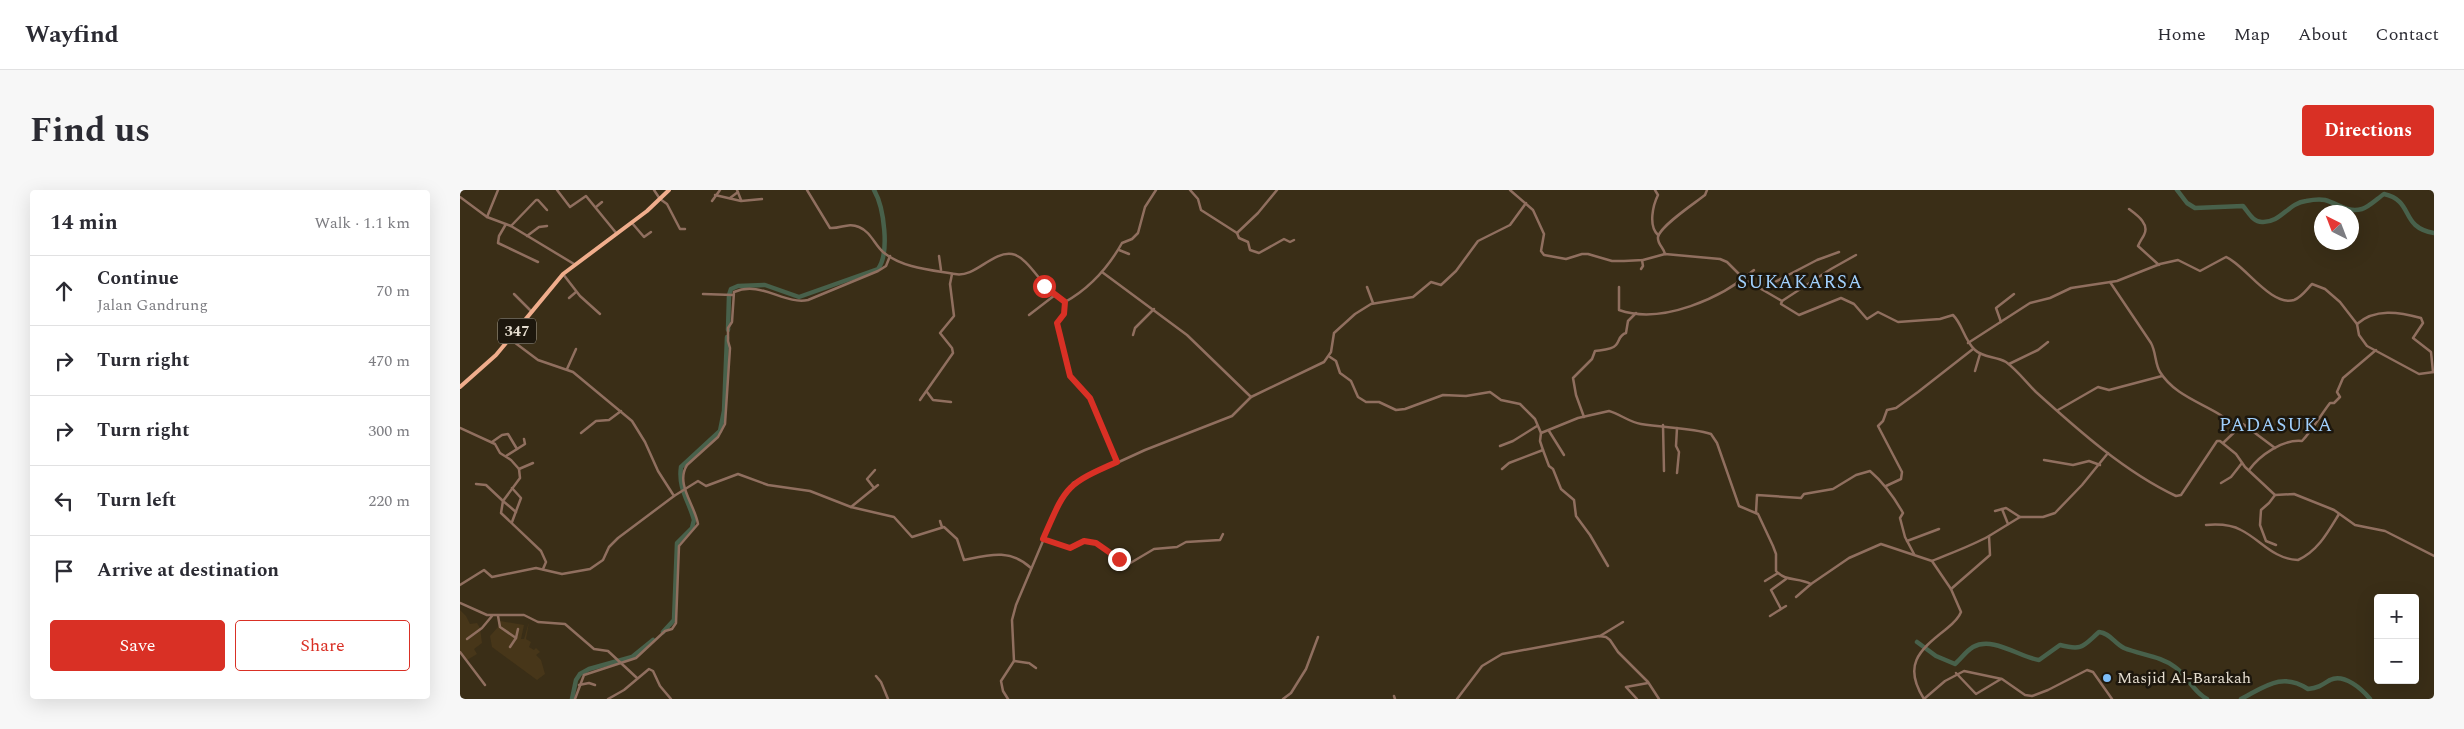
<!DOCTYPE html>
<meta charset="utf-8">
<style>
:root{--surface:#fff;--page:#f7f7f7;--text:#2b2b33;--muted:#7c7c81;--line:#e1e1e2;--accent:#d93025}
body{margin:0;font-family:Spectral,serif;background:var(--page);color:var(--text)}
.controls{position:absolute;right:15px;bottom:15px;display:grid;overflow:hidden;border-radius:5px;box-shadow:0 5px 20px #0002}
.controls button{width:45px;height:45px;display:grid;place-items:center;padding:0;border:0;border-bottom:1px solid var(--line);background:var(--surface);color:var(--text);font:25px sans-serif}
.compass{position:absolute;left:1854px;top:15px;width:45px;height:45px;border-radius:50%;background:var(--surface);box-shadow:0 5px 20px #0002;rotate:318deg}
.stop{position:absolute;width:15px;height:15px;margin:-11px;border:4px solid #d93025;border-radius:50%;background:#fff}
.stop.end{background:#d93025;border-color:#fff;box-shadow:0 1px 5px #0008}
.list{margin:0;padding:0;list-style:none}
h2{display:flex;justify-content:space-between;align-items:center;height:65px;margin:0;padding:0 20px;font-size:21px}
h2 small{font-size:16px;font-weight:400;color:var(--muted)}
.list li{display:grid;grid-template-columns:32px 1fr auto;gap:15px;align-items:center;box-sizing:border-box;height:70px;padding:0 20px;border-top:1px solid var(--line)}
.list b{display:block;font-size:19px;white-space:nowrap}
.list p{margin:0;font-size:16px;white-space:nowrap;color:var(--muted)}
.list em{font-size:16px;font-style:normal;color:var(--muted)}
.actions{display:flex;gap:10px;padding:15px 20px}
.actions a{flex:1;padding:11px 0;border:1px solid var(--accent);border-radius:5px;text-align:center;font-size:18px;color:var(--accent)}
.actions .main{background:var(--accent);color:#fff}
.icon{flex:none;width:28px;height:28px;fill:none;stroke:currentColor;stroke-width:2;stroke-linecap:round;stroke-linejoin:round}
.map{position:relative;flex:none;width:1974px;height:509px;overflow:hidden;border-radius:5px}
header{display:flex;align-items:center;gap:30px;box-sizing:border-box;height:70px;padding:0 25px;background:var(--surface);border-bottom:1px solid var(--line)}
header strong{font-size:24px}
nav{display:flex;gap:28px;margin-inline-start:auto;font-size:18px}
.intro{display:flex;align-items:center;justify-content:space-between;box-sizing:border-box;height:120px;padding:0 30px}
h1{margin:0;font-size:35px}
.button{padding:12px 22px;border-radius:5px;background:var(--accent);color:#fff;font-size:18px;font-weight:700}
main{display:flex;gap:30px;padding:0 30px}
aside{flex:1;background:var(--surface);border-radius:5px;box-shadow:0 5px 20px #0002}
.map>svg:first-child{display:block}
</style>
<header>
<strong>Wayfind</strong>
<nav><a>Home</a><a>Map</a><a>About</a><a>Contact</a></nav>
</header>
<div class="intro"><h1>Find us</h1><a class="button">Directions</a></div>
<main>
<aside>
<h2>14 min<small>Walk · 1.1 km</small></h2>
<ul class="list">
<li><svg class="icon" aria-label="ahead" viewBox="0 0 24 24"><path d="M12 20V5M6 11l6-6 6 6"/></svg><div><b>Continue</b><p>Jalan Gandrung</p></div><em>70 m</em></li>
<li><svg class="icon" aria-label="right" viewBox="0 0 24 24"><path d="M7 20v-9h11M14 6l5 5-5 5"/></svg><div><b>Turn right</b></div><em>470 m</em></li>
<li><svg class="icon" aria-label="right" viewBox="0 0 24 24"><path d="M7 20v-9h11M14 6l5 5-5 5"/></svg><div><b>Turn right</b></div><em>300 m</em></li>
<li><svg class="icon" aria-label="left" viewBox="0 0 24 24"><path d="M17 20v-9H6M10 6l-5 5 5 5"/></svg><div><b>Turn left</b></div><em>220 m</em></li>
<li><svg class="icon" aria-label="arrive" viewBox="0 0 24 24"><path d="M6 21V4h12l-3 4 3 4H6"/></svg><div><b>Arrive at destination</b></div></li>
</ul>
<div class="actions"><a class="main">Save</a><a>Share</a></div>
</aside>
<div class="map">
<svg width="1974" height="509" viewBox="0 0 1974 509">
<rect width="100%" height="100%" fill="#3a2e17"/>
<g fill="#473619" fill-rule="evenodd">
<path d="M0 420 6 426 10 434 17 433 20 438 22 453 14 459 17 464 7 470 0 462Z"/>
<path d="M41 427 69 432 66 449 71 452 69 457 74 460 76 458 80 462 76 465 81 470 85 484 77 490 32 457 30 446 38 437ZM41 427 69 432 64 449H61L64 435 40 431Z"/>
</g>
<g fill="none" stroke-linecap="round" stroke-linejoin="round">
<g stroke="#48614b" stroke-width="4.5">
<path d="M1717 0 1727 13 1735 18 1783 16C1789 23 1793 32 1802 32 1821 33 1828 13 1846 11 1851 10 1860 9 1865 10 1879 14 1887 23 1902 19 1909 17 1918 8 1924 4 1955 11 1939 37 1974 43"/>
<path d="M268 140 269 105 271 99 278 96 305 95 339 107 418 79C430 63 424 17 414 0"/>
<path d="M203 442 214 430 217 353 232 338 234 330C229 311 218 299 221 277L260 241 264 221 267 147"/>
<path d="M1457 452 1476 466 1495 474C1501 469 1506 461 1513 457 1533 446 1559 467 1579 470L1600 455C1623 461 1623 456 1639 442 1650 443 1654 453 1664 458 1681 465 1701 466 1715 477 1729 487 1732 501 1747 509"/>
<path d="M112 509 116 490 120 484 129 479 172 467 193 450"/>
<path d="M1781 509C1806 496 1822 482 1848 499 1858 498 1862 495 1870 490 1884 483 1902 499 1910 509"/>
</g>
<g stroke="#906f5f" stroke-width="2.5">
<path d="M97 0 110 17 126 6 157 44"/>
<path d="M194 0 200 9 207 14 220 39H225"/>
<path d="M277 0 281 10"/>
<path d="M347 0 370 38C381 39 388 32 399 37 411 42 414 54 423 62 442 78 471 80 495 84 515 88 532 61 552 64 570 67 585 104 605 112 630 98 648 78 662 53L672 49 678 43 685 17 696 0"/>
<path d="M730 0 738 9 741 20 777 43 798 23 817 0"/>
<path d="M1050 0 1073 20 1084 44 1081 61 1084 65 1106 69 1122 64H1128L1152 71H1164L1183 70 1205 64 1260 69 1267 72 1284 89 1322 111 1321 114 1339 125 1381 108 1394 114 1407 129 1418 122 1438 132 1480 129 1493 125C1503 135 1504 150 1515 160 1523 168 1536 166 1546 172 1557 180 1566 192 1576 202 1618 240 1665 282 1716 306L1721 305 1757 251H1760L1776 264 1785 277 1815 305 1834 304 1874 320 1895 335 1925 341 1974 366"/>
<path d="M1195 0 1198 5C1193 15 1188 36 1198 45"/>
<path d="M0 1 1 0"/>
<path d="M255 5 281 11 302 9"/>
<path d="M0 7 27 27 51 36 114 74"/>
<path d="M270 8 278 2"/>
<path d="M252 11 260 0"/>
<path d="M136 17 142 12"/>
<path d="M1669 19C1677 25 1690 34 1684 45 1682 49 1680 51 1678 56L1699 75"/>
<path d="M27 27 38 0"/>
<path d="M172 33 184 47 191 42"/>
<path d="M46 34 39 46 38 53 78 72"/>
<path d="M51 36 76 10H78L87 20"/>
<path d="M777 43 779 48 788 52 790 60 799 63 824 49 830 52 834 50"/>
<path d="M67 46 79 37 87 36"/>
<path d="M659 60 669 64"/>
<path d="M1205 64C1204 58 1197 54 1198 47 1200 36 1235 13 1245 5L1247 0"/>
<path d="M479 66 481 80"/>
<path d="M1181 79 1183 76 1182 70"/>
<path d="M642 82 727 145 791 207"/>
<path d="M103 84 120 106 140 124"/>
<path d="M1650 92 1691 153C1696 162 1695 174 1700 182 1718 211 1755 215 1777 238"/>
<path d="M1311 94 1357 70 1379 62"/>
<path d="M907 97 913 113"/>
<path d="M1159 97V120C1202 135 1262 108 1294 80"/>
<path d="M54 104 72 122"/>
<path d="M243 104 273 105"/>
<path d="M109 108 116 102"/>
<path d="M1322 111 1371 79 1396 65"/>
<path d="M605 112 603 124 597 133 610 186 629 208 657 272"/>
<path d="M569 125 595 105"/>
<path d="M1541 132 1536 118 1554 104"/>
<path d="M1897 134C1915 118 1939 122 1961 128L1963 133 1953 148 1971 162 1973 182"/>
<path d="M673 145 675 138 694 119"/>
<path d="M50 149 78 170 113 182 172 231 185 252 198 281 214 306 238 291 246 296 278 284 308 295 350 301 391 317 434 327 452 347 484 337 497 349 504 370C528 365 550 358 571 378"/>
<path d="M1508 153 1570 113 1590 108 1611 98 1657 91 1700 74 1718 70 1740 81 1766 67C1784 74 1811 117 1834 110 1842 107 1846 100 1852 94L1865 99 1880 112 1897 134 1899 145 1907 156 1959 184 1974 182"/>
<path d="M870 167 876 171 880 183 891 191 898 207 906 212H919L936 220 945 219 983 205 1006 206 1030 202 1041 210 1060 214 1075 229 1081 243 1118 228 1149 221C1160 224 1169 232 1181 234 1204 238 1230 237 1251 244L1257 253 1279 316 1298 324 1313 356 1316 364V381C1326 392 1338 387 1351 394L1389 368 1421 354 1472 371 1474 374 1491 399 1501 422C1498 430 1491 435 1485 440 1458 461 1443 476 1464 509L1485 491 1504 481 1542 489 1565 505 1572 506 1588 500 1627 480 1633 482 1652 509"/>
<path d="M1549 174 1578 160 1588 152"/>
<path d="M107 179 116 159"/>
<path d="M1515 181 1520 164"/>
<path d="M467 202 473 210 491 212"/>
<path d="M460 210 493 163 492 158 480 143 494 126 490 94 492 84"/>
<path d="M1598 220 1638 197 1649 200 1702 186"/>
<path d="M1124 227 1116 205 1113 188 1132 169 1135 161C1141 160 1152 160 1156 155 1160 150 1159 145 1166 143L1168 131 1176 123"/>
<path d="M1203 235 1204 281"/>
<path d="M0 238 35 254 40 263 51 270 59 279 60 288 43 311 56 322"/>
<path d="M1217 238 1216 256 1219 262 1217 283"/>
<path d="M1089 241 1104 265"/>
<path d="M121 243 136 231 149 230 161 221"/>
<path d="M32 252 42 245 48 244 57 259"/>
<path d="M1763 253 1783 234 1815 258"/>
<path d="M1040 256 1053 251 1077 236"/>
<path d="M1083 260 1089 276 1093 279 1101 299 1114 310 1116 326 1130 345 1148 376"/>
<path d="M46 266 65 254 64 249"/>
<path d="M1584 270 1613 275 1629 271 1640 275"/>
<path d="M59 279 73 273"/>
<path d="M1042 279 1049 273 1083 260 1080 251 1081 243"/>
<path d="M1789 280C1800 265 1823 249 1842 251 1853 239 1860 226 1870 213H1874L1880 207 1877 202 1883 188 1916 160"/>
<path d="M1761 293 1771 287 1782 273"/>
<path d="M16 294 26 295 43 311 41 323 81 361 86 372 83 379"/>
<path d="M1426 296 1441 289 1442 282 1418 236 1423 231 1427 220 1436 218 1458 202 1513 159"/>
<path d="M414 298 407 289 415 280"/>
<path d="M1815 305 1809 313 1801 320 1800 335 1806 351 1816 355"/>
<path d="M391 317 418 295"/>
<path d="M1542 319 1548 334"/>
<path d="M1535 321 1546 318 1560 327"/>
<path d="M1296 323 1297 305 1341 308 1344 304 1373 299 1396 285 1410 281C1424 293 1434 307 1443 323L1440 328 1445 347 1454 364"/>
<path d="M480 331 482 337"/>
<path d="M52 332 61 308 52 298"/>
<path d="M1746 335C1758 334 1770 334 1781 340 1801 350 1813 369 1838 370 1858 361 1868 342 1879 324"/>
<path d="M583 349 610 358 624 351 636 353 667 375 694 359 717 357 726 352 760 350 763 344"/>
<path d="M1447 351 1479 339"/>
<path d="M1472 371C1491 363 1511 356 1529 346"/>
<path d="M1305 391 1318 383"/>
<path d="M0 395 24 380 32 387 76 378 102 384 130 379 143 370 149 357 158 348 214 306"/>
<path d="M1491 399 1530 365 1529 346 1560 327H1583L1595 323 1622 295 1648 263"/>
<path d="M1336 407 1351 394"/>
<path d="M0 413 27 425H64L78 432 105 434 134 459 148 461 177 488"/>
<path d="M1321 419 1326 416"/>
<path d="M38 426 40 437 56 448 50 457"/>
<path d="M1310 426 1321 419 1311 400 1326 389"/>
<path d="M1140 446 1163 432"/>
<path d="M56 448 58 439"/>
<path d="M7 449 22 438 32 426"/>
<path d="M0 462 25 495"/>
<path d="M554 471 568 473"/>
<path d="M569 473 576 478"/>
<path d="M1496 483 1516 504 1541 489"/>
<path d="M416 486 421 492 428 509"/>
<path d="M119 495 129 493 135 495"/>
<path d="M934 506 935 509"/>
<path d="M115 509 124 485 176 468 205 441 212 439 216 433 219 356 238 334C235 315 215 294 227 275L258 247 265 234 270 158 268 151V138L272 132 274 102C301 90 324 115 348 110L418 81 426 76 430 66"/>
<path d="M148 509 164 500 189 479 193 481 200 496 211 509"/>
<path d="M548 509 543 501 541 491 554 471 552 430 556 415 599 313 613 293 685 260 772 226 791 207 864 172 871 162 874 143 895 124 911 114 953 107 971 92 981 95 996 81 1018 51 1050 35 1066 13"/>
<path d="M823 509 831 503 846 479 858 447"/>
<path d="M997 509 1022 476 1042 464 1139 446 1146 447 1150 450 1158 462 1188 492 1199 509"/>
<path d="M1177 509 1166 497 1188 493"/>
</g>
<path stroke="#f0ad8c" stroke-width="4" d="M0 197 36 165 103 84 187 21 209 0"/>
</g>
<g fill="none" stroke-linecap="round" stroke-linejoin="round">
<path stroke="#d93025" stroke-width="6" d="M584 96 605 112 604 124 597 133 610 186 630 208 657 272C604 295 606 297 583 349L610 358 624 351 636 353 659 369"/>
</g>
<circle fill="#7dbef9" stroke="#1d170d" stroke-width="2" cx="1647" cy="488" r="5"/>
<g text-anchor="middle" dominant-baseline="central" stroke-width="5" stroke-linejoin="round" paint-order="stroke">
<rect fill="#1d170d" stroke="#a9a295" stroke-width="1" x="38" y="128.5" width="38" height="25" rx="4"/>
<g font-size="15" font-weight="bold" fill="#e5ddcf">
<text x="57" y="141">347</text>
</g>
<g font-size="16" fill="#e5ddcf" stroke="#1d170d" text-anchor="start">
<text x="1657" y="488">Masjid Al-Barakah</text>
</g>
<g font-size="19" letter-spacing="1" fill="#a0cffc" stroke="#1d170d">
<text x="1340" y="92">SUKAKARSA</text>
<text x="1816" y="235">PADASUKA</text>
</g>
</g>
</svg>
<div class="controls">
<button>+</button>
<button>−</button>
</div>
<svg class="compass" viewBox="-18 -18 36 36"><path d="M0-13l5 13h-10z" fill="#e53935"/><path d="M0 13l5-13h-10z" fill="#7c7c81"/></svg>
<div class="stop" style="left:584px;top:96px"></div>
<div class="stop end" style="left:659px;top:369px"></div>
</div>
</main>
